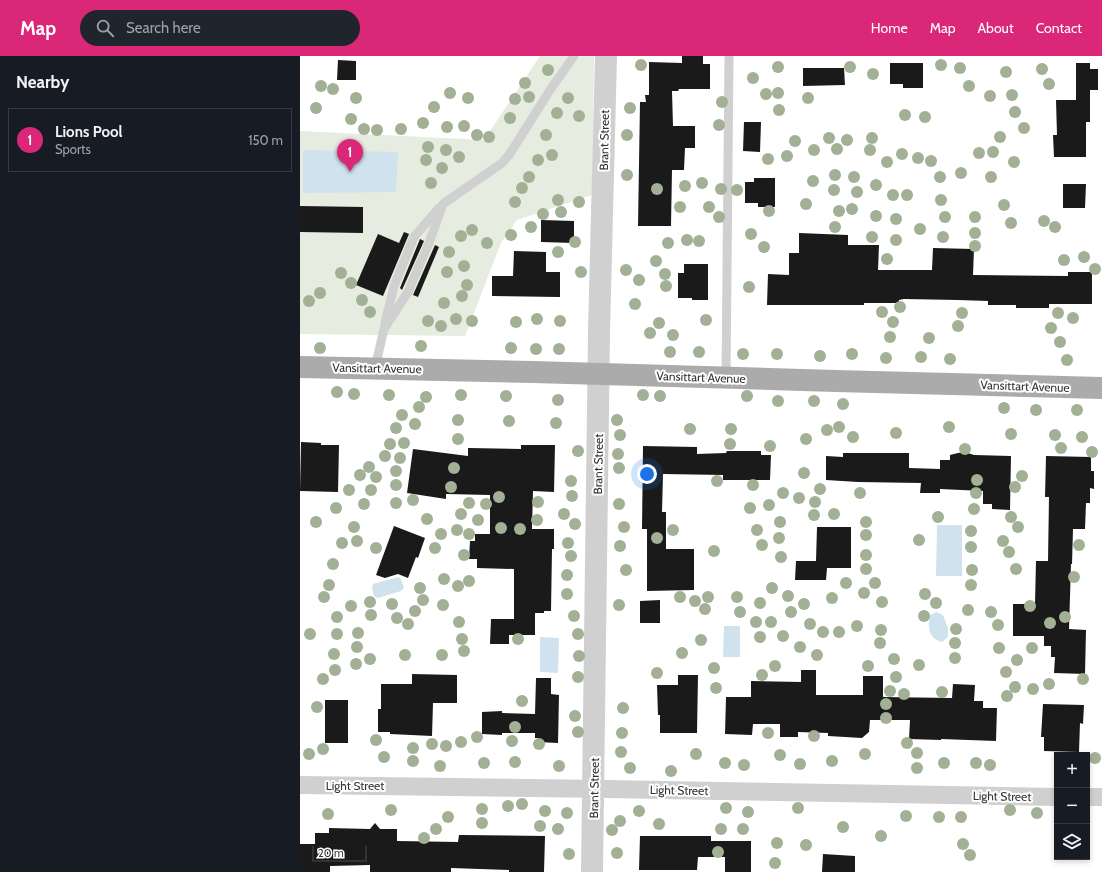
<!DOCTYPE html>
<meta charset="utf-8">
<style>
:root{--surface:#171b24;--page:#20242c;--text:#f1f3f6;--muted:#9ea1a6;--line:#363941;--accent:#db2777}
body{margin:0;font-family:Cabin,sans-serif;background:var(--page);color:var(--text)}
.controls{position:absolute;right:12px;bottom:12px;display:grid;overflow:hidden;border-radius:0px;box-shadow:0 2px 6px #0003}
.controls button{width:36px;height:36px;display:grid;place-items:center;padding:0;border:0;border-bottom:1px solid var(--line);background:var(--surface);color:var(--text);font:20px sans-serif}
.scale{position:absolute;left:12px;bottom:10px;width:55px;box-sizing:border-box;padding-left:4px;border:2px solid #333;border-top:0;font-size:11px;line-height:14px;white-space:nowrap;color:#333;-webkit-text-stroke:3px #fff;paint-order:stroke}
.you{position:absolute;left:347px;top:418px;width:14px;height:14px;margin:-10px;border:3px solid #fff;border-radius:50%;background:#1a73e8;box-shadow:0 0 0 6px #1a73e833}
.badge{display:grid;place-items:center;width:26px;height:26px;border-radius:50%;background:var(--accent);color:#fff;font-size:13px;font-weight:700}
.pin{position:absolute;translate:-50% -33px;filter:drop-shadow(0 1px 2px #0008)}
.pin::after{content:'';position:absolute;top:21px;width:14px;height:12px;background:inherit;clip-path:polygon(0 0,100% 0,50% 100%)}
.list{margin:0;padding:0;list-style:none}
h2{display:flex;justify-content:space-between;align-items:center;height:52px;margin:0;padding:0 16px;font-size:17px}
h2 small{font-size:13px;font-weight:400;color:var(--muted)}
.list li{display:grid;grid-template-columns:26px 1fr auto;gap:12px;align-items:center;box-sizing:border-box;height:64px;margin:0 8px 8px;padding:0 8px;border:1px solid var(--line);border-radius:0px}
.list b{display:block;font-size:15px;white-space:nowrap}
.list p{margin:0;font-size:13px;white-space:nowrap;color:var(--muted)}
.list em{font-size:13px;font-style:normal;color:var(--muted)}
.icon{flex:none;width:22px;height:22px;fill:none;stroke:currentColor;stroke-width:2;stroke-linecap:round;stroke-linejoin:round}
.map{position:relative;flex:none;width:802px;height:816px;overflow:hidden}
header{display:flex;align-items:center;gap:24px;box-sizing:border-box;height:56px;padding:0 20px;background:var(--accent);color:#fff}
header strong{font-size:19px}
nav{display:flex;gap:22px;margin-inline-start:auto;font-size:14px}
.search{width:280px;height:36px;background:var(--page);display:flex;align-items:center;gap:10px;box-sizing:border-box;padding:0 14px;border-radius:22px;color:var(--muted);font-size:15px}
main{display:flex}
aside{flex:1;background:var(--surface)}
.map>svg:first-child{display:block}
</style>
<header>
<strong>Map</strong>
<div class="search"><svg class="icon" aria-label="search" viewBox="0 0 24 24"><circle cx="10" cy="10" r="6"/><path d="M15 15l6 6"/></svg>Search here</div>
<nav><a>Home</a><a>Map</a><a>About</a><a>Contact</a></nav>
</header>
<main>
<aside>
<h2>Nearby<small></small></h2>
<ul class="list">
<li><span class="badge">1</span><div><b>Lions Pool</b><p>Sports</p></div><em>150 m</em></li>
</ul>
</aside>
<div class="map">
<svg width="802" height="816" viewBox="0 0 802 816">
<rect width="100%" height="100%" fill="#fff"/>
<path fill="#e6ecdf" d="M240 0H294L292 139 217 164 201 187 165 280 0 278V75L184 84Z"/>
<g fill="#cfe2ee">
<path d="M3 94 98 96 96 136 3 137Z"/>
<path d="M637 469H662V520H636Z"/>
<path d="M98 521 101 523 104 532 101 535 78 542 74 540 72 532 73 528Z"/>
<path d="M636 556 643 559 648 572V581L642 586C629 583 627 571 630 559Z"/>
<path d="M424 570H440V601H423Z"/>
<path d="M240 581 259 582 258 617 240 616Z"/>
</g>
<g fill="#1a1a1a">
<path d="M382 0H403V8H410V33H379L378 35H372L373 70H395V92H385L384 114H372L371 170H338L340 46H346L345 39H349V6L382 7Z"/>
<path d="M38 4 56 5V24H37Z"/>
<path d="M590 7H623V32H603V28H590Z"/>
<path d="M776 7H790V13H798V34H790V66H786V101H754L753 79H757L756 44H776Z"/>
<path d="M503 12H544L545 29 503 30Z"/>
<path d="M444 66H461L460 96 443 95Z"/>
<path d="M454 122H475V151H458V147H445V126H454Z"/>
<path d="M763 128H786L785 152H763Z"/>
<path d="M0 150 63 151V177L0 176Z"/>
<path d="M241 164 274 165V187L241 186Z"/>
<path d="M104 176 109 178 83 240 56 229 78 178 99 187Z"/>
<path d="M499 177 548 179V189H579L578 214H632L633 192 674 193 673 219 768 220V216H792V248H749V252H716V249H688V245L658 244 604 243 599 244V247H564V249H467L468 218 489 219V197H499Z"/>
<path d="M120 183 124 185 102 234 100 232Z"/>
<path d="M135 189 139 191 118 241 113 239Z"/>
<path d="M214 195 246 196V216H260V241L192 240V220H213Z"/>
<path d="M384 208H408V244H392V242H378V217H384Z"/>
<path d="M1 386 21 387V389H39L38 436 0 435Z"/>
<path d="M221 389H255L254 436 233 435 232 473H254V493H252L251 555H244V557H235V579H209V588H190L191 563H214V513L177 512V503H169L170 485H175V478H190V439L146 438V443L107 437 113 393 168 400V392L221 393Z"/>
<path d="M343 390 397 391V398L426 397 427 395H461V399H471L470 424H423V419L363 418 362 456H366V493H394V534L347 535V473H342Z"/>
<path d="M665 396 674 399 711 400 710 454 692 453V448H683V435L640 433V437H620L621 427 558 426 526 424V400L543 401V397H609V412L640 413V404H650V399L658 397Z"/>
<path d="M746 400 791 401V415H794V433L790 432V447H786L785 473H773L772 508H771L769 573 786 574 785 618 754 617 755 601H751V590H744V580H713V548H735L736 505H748L749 441H745Z"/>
<path d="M94 470 125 482 118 502 116 501 108 522 98 518 85 522 76 519Z"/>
<path d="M517 471H551V512H527L526 524H495L496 505H516Z"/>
<path d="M360 544V567H340V545Z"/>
<path d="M501 614H516V639H563V620H583V641L652 642 653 628 675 629 674 645H683V652H697L696 685 641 683V684L609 683 610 664H570L569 676 562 682 528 680V677L498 676V681H480V668H453L452 679 425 678 426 641H451V625L501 626Z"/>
<path d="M112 618 157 619V647H133L132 680 90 678V676H78V653H81V628H112Z"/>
<path d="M378 619H398L397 677H360V659H358L357 629H378Z"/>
<path d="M236 622H251V638L259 639 258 687 238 686V682H235V677H202V679L182 678V656L202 655V657L235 658Z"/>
<rect x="25" y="644" width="23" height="43"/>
<path d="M743 648 784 649 783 668 780 667 779 696 744 695V681H741Z"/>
<path d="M75 767 80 773H97V785L158 786 159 779 245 780 244 816H209V814L151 812V816H70V809L30 810V816H0V788H15V777H29V772L70 773Z"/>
<path d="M340 780H411V785H451V816H425V801H398L397 814H339Z"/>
<path d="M523 798 555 800V816H522Z"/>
</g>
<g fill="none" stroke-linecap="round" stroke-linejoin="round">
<g stroke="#d0d0d0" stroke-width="9">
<path d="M85 267 94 230 114 181 139 152"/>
<path d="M75 312 84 273 108 236 129 187 143 148 202 107 209 99 250 34 274 0"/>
<path d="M426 322 429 0"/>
</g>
<g stroke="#d0d0d0" stroke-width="18">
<path d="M0 729 306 733 757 741"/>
<path d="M787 741H802"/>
</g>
<path stroke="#d0d0d0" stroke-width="22" d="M292 816 299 276 306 0"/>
<path stroke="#ababab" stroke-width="22" d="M0 311 233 316 502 324 536 325 802 332"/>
</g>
<g fill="#a2b095">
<circle cx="341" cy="9" r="6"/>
<circle cx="641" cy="9" r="6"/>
<circle cx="478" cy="11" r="6"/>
<circle cx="550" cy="11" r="6"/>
<circle cx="660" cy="12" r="6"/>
<circle cx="742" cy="13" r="6"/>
<circle cx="248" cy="14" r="6"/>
<circle cx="706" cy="16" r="6"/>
<circle cx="573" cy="18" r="6"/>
<circle cx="453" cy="22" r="6"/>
<circle cx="225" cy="27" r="6"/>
<circle cx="749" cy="28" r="6"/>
<circle cx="21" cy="30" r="6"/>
<circle cx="669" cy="30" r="6"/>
<circle cx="33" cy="33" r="6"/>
<circle cx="150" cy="37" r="6"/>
<circle cx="478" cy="37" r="6"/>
<circle cx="466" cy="38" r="6"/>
<circle cx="712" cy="39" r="6"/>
<circle cx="690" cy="40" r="6"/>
<circle cx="229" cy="41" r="6"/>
<circle cx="56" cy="42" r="6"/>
<circle cx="168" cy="42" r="6"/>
<circle cx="268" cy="42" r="6"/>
<circle cx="508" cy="42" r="6"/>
<circle cx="215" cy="43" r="6"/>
<circle cx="422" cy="46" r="6"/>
<circle cx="134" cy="51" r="6"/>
<circle cx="16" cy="52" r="6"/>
<circle cx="330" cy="52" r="6"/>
<circle cx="479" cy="54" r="6"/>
<circle cx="715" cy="56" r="6"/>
<circle cx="257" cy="57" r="6"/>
<circle cx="605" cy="59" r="6"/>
<circle cx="279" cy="60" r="6"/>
<circle cx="625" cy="61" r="6"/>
<circle cx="210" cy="62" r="6"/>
<circle cx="51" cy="63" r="6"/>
<circle cx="123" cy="67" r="6"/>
<circle cx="419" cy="69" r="6"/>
<circle cx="164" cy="70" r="6"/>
<circle cx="147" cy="71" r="6"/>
<circle cx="724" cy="72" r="6"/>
<circle cx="64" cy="73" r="6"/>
<circle cx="101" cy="73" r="6"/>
<circle cx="77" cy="74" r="6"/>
<circle cx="177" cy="79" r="6"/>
<circle cx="246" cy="79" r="6"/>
<circle cx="327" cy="79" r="6"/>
<circle cx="189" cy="81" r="6"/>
<circle cx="700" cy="81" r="6"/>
<circle cx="529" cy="82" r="6"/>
<circle cx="572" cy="82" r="6"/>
<circle cx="547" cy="84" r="6"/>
<circle cx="495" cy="85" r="6"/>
<circle cx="128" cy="91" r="6"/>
<circle cx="537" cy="93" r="6"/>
<circle cx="146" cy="94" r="6"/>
<circle cx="514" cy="94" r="6"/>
<circle cx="570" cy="94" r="6"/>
<circle cx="693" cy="96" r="6"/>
<circle cx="679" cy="97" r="6"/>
<circle cx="602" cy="98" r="6"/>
<circle cx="252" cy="99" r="6"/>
<circle cx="487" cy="100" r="6"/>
<circle cx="159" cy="101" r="6"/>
<circle cx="618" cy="102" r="6"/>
<circle cx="468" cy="103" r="6"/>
<circle cx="126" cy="104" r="6"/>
<circle cx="238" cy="104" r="6"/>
<circle cx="631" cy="105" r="6"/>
<circle cx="587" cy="106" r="6"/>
<circle cx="714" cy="106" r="6"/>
<circle cx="142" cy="112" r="6"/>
<circle cx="661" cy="117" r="6"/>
<circle cx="327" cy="119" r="6"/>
<circle cx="535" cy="119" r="6"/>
<circle cx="229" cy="121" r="6"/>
<circle cx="554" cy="121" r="6"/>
<circle cx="640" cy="121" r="6"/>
<circle cx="691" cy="121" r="6"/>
<circle cx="513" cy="125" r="6"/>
<circle cx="131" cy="127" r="6"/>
<circle cx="402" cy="127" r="6"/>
<circle cx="576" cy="129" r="6"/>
<circle cx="385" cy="130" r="6"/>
<circle cx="222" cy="132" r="6"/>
<circle cx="357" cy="133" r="6"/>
<circle cx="421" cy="133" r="6"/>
<circle cx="437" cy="134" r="6"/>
<circle cx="534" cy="134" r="6"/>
<circle cx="557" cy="136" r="6"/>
<circle cx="593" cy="139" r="6"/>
<circle cx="607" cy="139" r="6"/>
<circle cx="258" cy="144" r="6"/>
<circle cx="641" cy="144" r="6"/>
<circle cx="215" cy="146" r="6"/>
<circle cx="279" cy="146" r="6"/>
<circle cx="506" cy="148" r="6"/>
<circle cx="704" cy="149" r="6"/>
<circle cx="380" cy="151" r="6"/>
<circle cx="409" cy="151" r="6"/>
<circle cx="552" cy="153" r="6"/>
<circle cx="469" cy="155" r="6"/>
<circle cx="539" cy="155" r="6"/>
<circle cx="261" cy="156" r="6"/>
<circle cx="243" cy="158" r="6"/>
<circle cx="576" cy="160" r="6"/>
<circle cx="419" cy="161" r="6"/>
<circle cx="645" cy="161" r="6"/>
<circle cx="675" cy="161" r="6"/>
<circle cx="596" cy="163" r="6"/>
<circle cx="744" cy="165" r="6"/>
<circle cx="711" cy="167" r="6"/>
<circle cx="231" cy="171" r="6"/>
<circle cx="535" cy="171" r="6"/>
<circle cx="755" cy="171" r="6"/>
<circle cx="620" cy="173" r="6"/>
<circle cx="172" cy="174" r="6"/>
<circle cx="675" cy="177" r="6"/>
<circle cx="451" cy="178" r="6"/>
<circle cx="211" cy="179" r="6"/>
<circle cx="161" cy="180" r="6"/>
<circle cx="572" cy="181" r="6"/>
<circle cx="643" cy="181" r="6"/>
<circle cx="387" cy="184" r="6"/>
<circle cx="596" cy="184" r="6"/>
<circle cx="399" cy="185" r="6"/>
<circle cx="275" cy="186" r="6"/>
<circle cx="187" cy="187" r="6"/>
<circle cx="368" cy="187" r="6"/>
<circle cx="675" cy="190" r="6"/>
<circle cx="464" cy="191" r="6"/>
<circle cx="149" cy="196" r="6"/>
<circle cx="258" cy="196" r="6"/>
<circle cx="784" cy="201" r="6"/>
<circle cx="587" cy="203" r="6"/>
<circle cx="764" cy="204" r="6"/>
<circle cx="356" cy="205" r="6"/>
<circle cx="164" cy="210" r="6"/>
<circle cx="795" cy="213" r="6"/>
<circle cx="326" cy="214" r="6"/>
<circle cx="147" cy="216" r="6"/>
<circle cx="281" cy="216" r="6"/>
<circle cx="41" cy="217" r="6"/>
<circle cx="365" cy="218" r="6"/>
<circle cx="339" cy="224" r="6"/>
<circle cx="51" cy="227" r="6"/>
<circle cx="167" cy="229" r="6"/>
<circle cx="366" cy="230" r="6"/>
<circle cx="449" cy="231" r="6"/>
<circle cx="20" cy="237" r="6"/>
<circle cx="162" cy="240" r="6"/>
<circle cx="62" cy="244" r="6"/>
<circle cx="9" cy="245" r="6"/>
<circle cx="144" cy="247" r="6"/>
<circle cx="335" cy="248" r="6"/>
<circle cx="600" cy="251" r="6"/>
<circle cx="70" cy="256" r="6"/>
<circle cx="582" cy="256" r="6"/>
<circle cx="662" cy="257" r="6"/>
<circle cx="758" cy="257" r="6"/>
<circle cx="773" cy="262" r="6"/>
<circle cx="156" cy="263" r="6"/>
<circle cx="237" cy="263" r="6"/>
<circle cx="406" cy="264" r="6"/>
<circle cx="128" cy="265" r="6"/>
<circle cx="172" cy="265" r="6"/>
<circle cx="260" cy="265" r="6"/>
<circle cx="216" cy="266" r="6"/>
<circle cx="593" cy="266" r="6"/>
<circle cx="359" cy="267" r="6"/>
<circle cx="141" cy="270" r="6"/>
<circle cx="658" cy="270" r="6"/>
<circle cx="751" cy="272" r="6"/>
<circle cx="350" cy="277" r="6"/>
<circle cx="373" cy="279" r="6"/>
<circle cx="590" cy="281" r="6"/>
<circle cx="629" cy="282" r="6"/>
<circle cx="760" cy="286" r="6"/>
<circle cx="121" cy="290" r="6"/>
<circle cx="20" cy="292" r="6"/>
<circle cx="211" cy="292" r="6"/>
<circle cx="236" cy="293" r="6"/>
<circle cx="259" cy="293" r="6"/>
<circle cx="370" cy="296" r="6"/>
<circle cx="399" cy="296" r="6"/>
<circle cx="443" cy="298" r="6"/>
<circle cx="477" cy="298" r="6"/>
<circle cx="552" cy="298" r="6"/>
<circle cx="520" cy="300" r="6"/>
<circle cx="621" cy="301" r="6"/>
<circle cx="586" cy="302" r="6"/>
<circle cx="650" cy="303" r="6"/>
<circle cx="767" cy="304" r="6"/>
<circle cx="37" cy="336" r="6"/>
<circle cx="54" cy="338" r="6"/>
<circle cx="89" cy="339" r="6"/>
<circle cx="161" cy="339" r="6"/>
<circle cx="343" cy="339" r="6"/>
<circle cx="206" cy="340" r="6"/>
<circle cx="360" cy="340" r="6"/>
<circle cx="447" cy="340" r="6"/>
<circle cx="126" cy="341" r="6"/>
<circle cx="258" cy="344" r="6"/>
<circle cx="478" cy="345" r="6"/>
<circle cx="514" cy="345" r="6"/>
<circle cx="543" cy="348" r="6"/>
<circle cx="119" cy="351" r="6"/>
<circle cx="704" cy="352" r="6"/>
<circle cx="736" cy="354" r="6"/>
<circle cx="777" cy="354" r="6"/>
<circle cx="102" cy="359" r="6"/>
<circle cx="158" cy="364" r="6"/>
<circle cx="317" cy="364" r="6"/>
<circle cx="209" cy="365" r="6"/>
<circle cx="256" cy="367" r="6"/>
<circle cx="115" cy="368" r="6"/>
<circle cx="539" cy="371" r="6"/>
<circle cx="649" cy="371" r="6"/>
<circle cx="96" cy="372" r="6"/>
<circle cx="390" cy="373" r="6"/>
<circle cx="431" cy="373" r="6"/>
<circle cx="527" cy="374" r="6"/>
<circle cx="596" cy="377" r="6"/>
<circle cx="711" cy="378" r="6"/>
<circle cx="320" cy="379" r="6"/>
<circle cx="755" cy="379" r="6"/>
<circle cx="553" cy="381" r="6"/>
<circle cx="782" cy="381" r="6"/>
<circle cx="158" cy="383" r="6"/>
<circle cx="506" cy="383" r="6"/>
<circle cx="104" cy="387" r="6"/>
<circle cx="90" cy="388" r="6"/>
<circle cx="430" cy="388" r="6"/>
<circle cx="470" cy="390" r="6"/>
<circle cx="761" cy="392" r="6"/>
<circle cx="665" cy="393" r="6"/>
<circle cx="278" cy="395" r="6"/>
<circle cx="792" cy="396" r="6"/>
<circle cx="318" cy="398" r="6"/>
<circle cx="85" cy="400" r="6"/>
<circle cx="100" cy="402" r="6"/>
<circle cx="69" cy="411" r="6"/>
<circle cx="154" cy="412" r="6"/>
<circle cx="319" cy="412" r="6"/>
<circle cx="96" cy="415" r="6"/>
<circle cx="504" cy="417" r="6"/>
<circle cx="60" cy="419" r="6"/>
<circle cx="722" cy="420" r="6"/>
<circle cx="76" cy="421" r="6"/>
<circle cx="677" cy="424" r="6"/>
<circle cx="271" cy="425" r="6"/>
<circle cx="417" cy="425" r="6"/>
<circle cx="96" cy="429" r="6"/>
<circle cx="453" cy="429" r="6"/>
<circle cx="151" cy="431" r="6"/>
<circle cx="715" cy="431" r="6"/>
<circle cx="520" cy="433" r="6"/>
<circle cx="49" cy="434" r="6"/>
<circle cx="71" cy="434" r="6"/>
<circle cx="483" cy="437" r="6"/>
<circle cx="560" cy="437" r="6"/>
<circle cx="676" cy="437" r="6"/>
<circle cx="272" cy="440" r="6"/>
<circle cx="199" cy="441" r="6"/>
<circle cx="499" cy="442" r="6"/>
<circle cx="113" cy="444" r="6"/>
<circle cx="238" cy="446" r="6"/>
<circle cx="515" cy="446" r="6"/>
<circle cx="96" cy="447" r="6"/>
<circle cx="169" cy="447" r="6"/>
<circle cx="64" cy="448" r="6"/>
<circle cx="186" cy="448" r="6"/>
<circle cx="319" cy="448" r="6"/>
<circle cx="469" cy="449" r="6"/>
<circle cx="36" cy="452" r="6"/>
<circle cx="450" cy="452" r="6"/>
<circle cx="674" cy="453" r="6"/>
<circle cx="161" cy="458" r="6"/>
<circle cx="264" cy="458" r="6"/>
<circle cx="534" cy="458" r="6"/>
<circle cx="514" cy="459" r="6"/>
<circle cx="638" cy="461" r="6"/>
<circle cx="711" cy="461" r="6"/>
<circle cx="127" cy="463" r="6"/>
<circle cx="178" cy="464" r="6"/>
<circle cx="237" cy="464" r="6"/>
<circle cx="16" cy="466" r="6"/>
<circle cx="480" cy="466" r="6"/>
<circle cx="566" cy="466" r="6"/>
<circle cx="275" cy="468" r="6"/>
<circle cx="54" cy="471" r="6"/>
<circle cx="324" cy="471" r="6"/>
<circle cx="718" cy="471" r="6"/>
<circle cx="201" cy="472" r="6"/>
<circle cx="220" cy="473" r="6"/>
<circle cx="157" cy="474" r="6"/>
<circle cx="373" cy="474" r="6"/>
<circle cx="457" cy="474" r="6"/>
<circle cx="671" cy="475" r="6"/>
<circle cx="141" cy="478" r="6"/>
<circle cx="169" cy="478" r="6"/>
<circle cx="566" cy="479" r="6"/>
<circle cx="357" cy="482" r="6"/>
<circle cx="479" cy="482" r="6"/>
<circle cx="619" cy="484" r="6"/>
<circle cx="57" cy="485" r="6"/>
<circle cx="703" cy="485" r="6"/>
<circle cx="42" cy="487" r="6"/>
<circle cx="268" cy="487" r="6"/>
<circle cx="462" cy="489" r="6"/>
<circle cx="779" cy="489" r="6"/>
<circle cx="320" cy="490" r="6"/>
<circle cx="671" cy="491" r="6"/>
<circle cx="76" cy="492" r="6"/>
<circle cx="135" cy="492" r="6"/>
<circle cx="414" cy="495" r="6"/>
<circle cx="709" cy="496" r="6"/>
<circle cx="164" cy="499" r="6"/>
<circle cx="566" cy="499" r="6"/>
<circle cx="271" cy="500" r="6"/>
<circle cx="481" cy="501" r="6"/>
<circle cx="33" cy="508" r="6"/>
<circle cx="566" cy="513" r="6"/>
<circle cx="716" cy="513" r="6"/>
<circle cx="326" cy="514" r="6"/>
<circle cx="672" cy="514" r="6"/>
<circle cx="267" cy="519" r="6"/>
<circle cx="774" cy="521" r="6"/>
<circle cx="144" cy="523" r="6"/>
<circle cx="169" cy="525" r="6"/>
<circle cx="546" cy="527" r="6"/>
<circle cx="575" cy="527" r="6"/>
<circle cx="29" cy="529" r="6"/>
<circle cx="671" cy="529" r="6"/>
<circle cx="158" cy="530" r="6"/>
<circle cx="120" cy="532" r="6"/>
<circle cx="472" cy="532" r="6"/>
<circle cx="564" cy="537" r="6"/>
<circle cx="267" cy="538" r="6"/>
<circle cx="625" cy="538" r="6"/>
<circle cx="488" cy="540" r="6"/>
<circle cx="24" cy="541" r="6"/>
<circle cx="380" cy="541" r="6"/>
<circle cx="408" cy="541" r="6"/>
<circle cx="437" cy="541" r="6"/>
<circle cx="532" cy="542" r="6"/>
<circle cx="123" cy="544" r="6"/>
<circle cx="395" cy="545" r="6"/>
<circle cx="70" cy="546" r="6"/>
<circle cx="582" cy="546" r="6"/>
<circle cx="460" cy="547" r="6"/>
<circle cx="636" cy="547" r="6"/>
<circle cx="92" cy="548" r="6"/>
<circle cx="504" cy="548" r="6"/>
<circle cx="143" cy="549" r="6"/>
<circle cx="319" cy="549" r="6"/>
<circle cx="51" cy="550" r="6"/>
<circle cx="730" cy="550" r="6"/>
<circle cx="405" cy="553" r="6"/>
<circle cx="668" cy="554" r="6"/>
<circle cx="115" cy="555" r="6"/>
<circle cx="440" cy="556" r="6"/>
<circle cx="491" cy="556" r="6"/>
<circle cx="691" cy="556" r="6"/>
<circle cx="71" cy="559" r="6"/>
<circle cx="274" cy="560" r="6"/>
<circle cx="624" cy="560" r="6"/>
<circle cx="37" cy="561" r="6"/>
<circle cx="765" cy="561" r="6"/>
<circle cx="97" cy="562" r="6"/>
<circle cx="159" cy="566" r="6"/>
<circle cx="456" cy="566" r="6"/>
<circle cx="471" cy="566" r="6"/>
<circle cx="750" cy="567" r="6"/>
<circle cx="108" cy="568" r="6"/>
<circle cx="510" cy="568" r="6"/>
<circle cx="698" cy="569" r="6"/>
<circle cx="557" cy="570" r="6"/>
<circle cx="656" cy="573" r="6"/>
<circle cx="581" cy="574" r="6"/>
<circle cx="523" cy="576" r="6"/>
<circle cx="539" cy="576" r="6"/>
<circle cx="58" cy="577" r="6"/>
<circle cx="10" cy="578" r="6"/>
<circle cx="37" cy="578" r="6"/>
<circle cx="278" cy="578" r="6"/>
<circle cx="483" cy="580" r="6"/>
<circle cx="460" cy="581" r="6"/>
<circle cx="162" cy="583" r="6"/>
<circle cx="218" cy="583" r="6"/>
<circle cx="401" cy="584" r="6"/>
<circle cx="580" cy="587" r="6"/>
<circle cx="655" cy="587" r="6"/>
<circle cx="57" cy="591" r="6"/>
<circle cx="500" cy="591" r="6"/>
<circle cx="699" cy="592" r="6"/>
<circle cx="732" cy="592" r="6"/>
<circle cx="164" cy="595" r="6"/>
<circle cx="382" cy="597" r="6"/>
<circle cx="34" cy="598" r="6"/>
<circle cx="105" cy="599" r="6"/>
<circle cx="142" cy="599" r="6"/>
<circle cx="517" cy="599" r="6"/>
<circle cx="279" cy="600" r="6"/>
<circle cx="655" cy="602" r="6"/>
<circle cx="70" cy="603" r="6"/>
<circle cx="594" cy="603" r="6"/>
<circle cx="717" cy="604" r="6"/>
<circle cx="56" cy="608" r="6"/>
<circle cx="619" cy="609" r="6"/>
<circle cx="475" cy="610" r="6"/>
<circle cx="568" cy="610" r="6"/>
<circle cx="414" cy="612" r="6"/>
<circle cx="35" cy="614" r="6"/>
<circle cx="706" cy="616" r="6"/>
<circle cx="357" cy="617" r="6"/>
<circle cx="462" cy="619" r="6"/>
<circle cx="278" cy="621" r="6"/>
<circle cx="596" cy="621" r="6"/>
<circle cx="23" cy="623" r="6"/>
<circle cx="783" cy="623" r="6"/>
<circle cx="749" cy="628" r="6"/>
<circle cx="715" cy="631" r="6"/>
<circle cx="416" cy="632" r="6"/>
<circle cx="733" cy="633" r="6"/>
<circle cx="590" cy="635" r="6"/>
<circle cx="642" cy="636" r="6"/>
<circle cx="604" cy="638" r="6"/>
<circle cx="707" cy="640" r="6"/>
<circle cx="222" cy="645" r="6"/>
<circle cx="586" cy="648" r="6"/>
<circle cx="17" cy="651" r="6"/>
<circle cx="323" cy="652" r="6"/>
<circle cx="275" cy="660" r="6"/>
<circle cx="586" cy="662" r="6"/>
<circle cx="215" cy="671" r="6"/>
<circle cx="278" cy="676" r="6"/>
<circle cx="322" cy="677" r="6"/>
<circle cx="468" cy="677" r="6"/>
<circle cx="514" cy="680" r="6"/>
<circle cx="177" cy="681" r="6"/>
<circle cx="76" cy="684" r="6"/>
<circle cx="212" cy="685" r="6"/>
<circle cx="161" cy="686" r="6"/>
<circle cx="607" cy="687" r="6"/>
<circle cx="132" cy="688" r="6"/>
<circle cx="239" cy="688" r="6"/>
<circle cx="146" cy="690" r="6"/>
<circle cx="113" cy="692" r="6"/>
<circle cx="23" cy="693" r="6"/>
<circle cx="321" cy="696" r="6"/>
<circle cx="617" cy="697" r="6"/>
<circle cx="9" cy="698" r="6"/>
<circle cx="396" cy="698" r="6"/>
<circle cx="565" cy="698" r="6"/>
<circle cx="480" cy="699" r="6"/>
<circle cx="84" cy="701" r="6"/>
<circle cx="795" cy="702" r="6"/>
<circle cx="113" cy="705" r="6"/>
<circle cx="532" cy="705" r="6"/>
<circle cx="215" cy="706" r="6"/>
<circle cx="184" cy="707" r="6"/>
<circle cx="425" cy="707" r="6"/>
<circle cx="644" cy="707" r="6"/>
<circle cx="676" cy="707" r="6"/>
<circle cx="500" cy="708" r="6"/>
<circle cx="444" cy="709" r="6"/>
<circle cx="690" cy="709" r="6"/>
<circle cx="140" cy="710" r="6"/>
<circle cx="259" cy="710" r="6"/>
<circle cx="330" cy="712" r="6"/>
<circle cx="617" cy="712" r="6"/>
<circle cx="371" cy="715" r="6"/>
<circle cx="222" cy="748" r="6"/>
<circle cx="208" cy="750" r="6"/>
<circle cx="426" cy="752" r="6"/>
<circle cx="498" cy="752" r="6"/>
<circle cx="182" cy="753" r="6"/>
<circle cx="91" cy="754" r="6"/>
<circle cx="710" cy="754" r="6"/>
<circle cx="245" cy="755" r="6"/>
<circle cx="339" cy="755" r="6"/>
<circle cx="448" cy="756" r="6"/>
<circle cx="267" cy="757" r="6"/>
<circle cx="737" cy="757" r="6"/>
<circle cx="28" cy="758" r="6"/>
<circle cx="606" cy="760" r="6"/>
<circle cx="148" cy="761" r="6"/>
<circle cx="639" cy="761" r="6"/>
<circle cx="661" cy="761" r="6"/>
<circle cx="320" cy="765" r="6"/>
<circle cx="182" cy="767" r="6"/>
<circle cx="359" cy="768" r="6"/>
<circle cx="240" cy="770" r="6"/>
<circle cx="543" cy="771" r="6"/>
<circle cx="136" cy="773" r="6"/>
<circle cx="258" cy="773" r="6"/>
<circle cx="421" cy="773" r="6"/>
<circle cx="443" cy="773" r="6"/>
<circle cx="312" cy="774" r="6"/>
<circle cx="581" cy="780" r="6"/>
<circle cx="124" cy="782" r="6"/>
<circle cx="477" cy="787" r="6"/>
<circle cx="663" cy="788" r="6"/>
<circle cx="506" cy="789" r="6"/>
<circle cx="418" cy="796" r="6"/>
<circle cx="317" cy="797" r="6"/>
<circle cx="269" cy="798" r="6"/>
<circle cx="670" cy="799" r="6"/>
<circle cx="475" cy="807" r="6"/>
</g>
<g text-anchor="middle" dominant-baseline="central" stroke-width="4" stroke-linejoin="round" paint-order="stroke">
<g font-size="12" fill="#333" stroke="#fff">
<text transform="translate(304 84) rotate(-89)">Brant Street</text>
<text transform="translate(77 312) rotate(1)">Vansittart Avenue</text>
<text transform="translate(401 321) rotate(2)">Vansittart Avenue</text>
<text transform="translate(725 330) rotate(2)">Vansittart Avenue</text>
<text transform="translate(298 408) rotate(-89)">Brant Street</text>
<text x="55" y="729">Light Street</text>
<text transform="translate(294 732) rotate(-89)">Brant Street</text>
<text transform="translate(379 734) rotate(1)">Light Street</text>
<text transform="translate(702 740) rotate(1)">Light Street</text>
</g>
</g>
</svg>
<div class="controls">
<button>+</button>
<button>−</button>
<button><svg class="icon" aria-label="layers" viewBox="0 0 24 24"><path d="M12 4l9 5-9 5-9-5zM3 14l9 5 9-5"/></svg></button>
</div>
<div class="scale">20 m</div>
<div class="you"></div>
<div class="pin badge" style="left:50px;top:116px">1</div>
</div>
</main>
